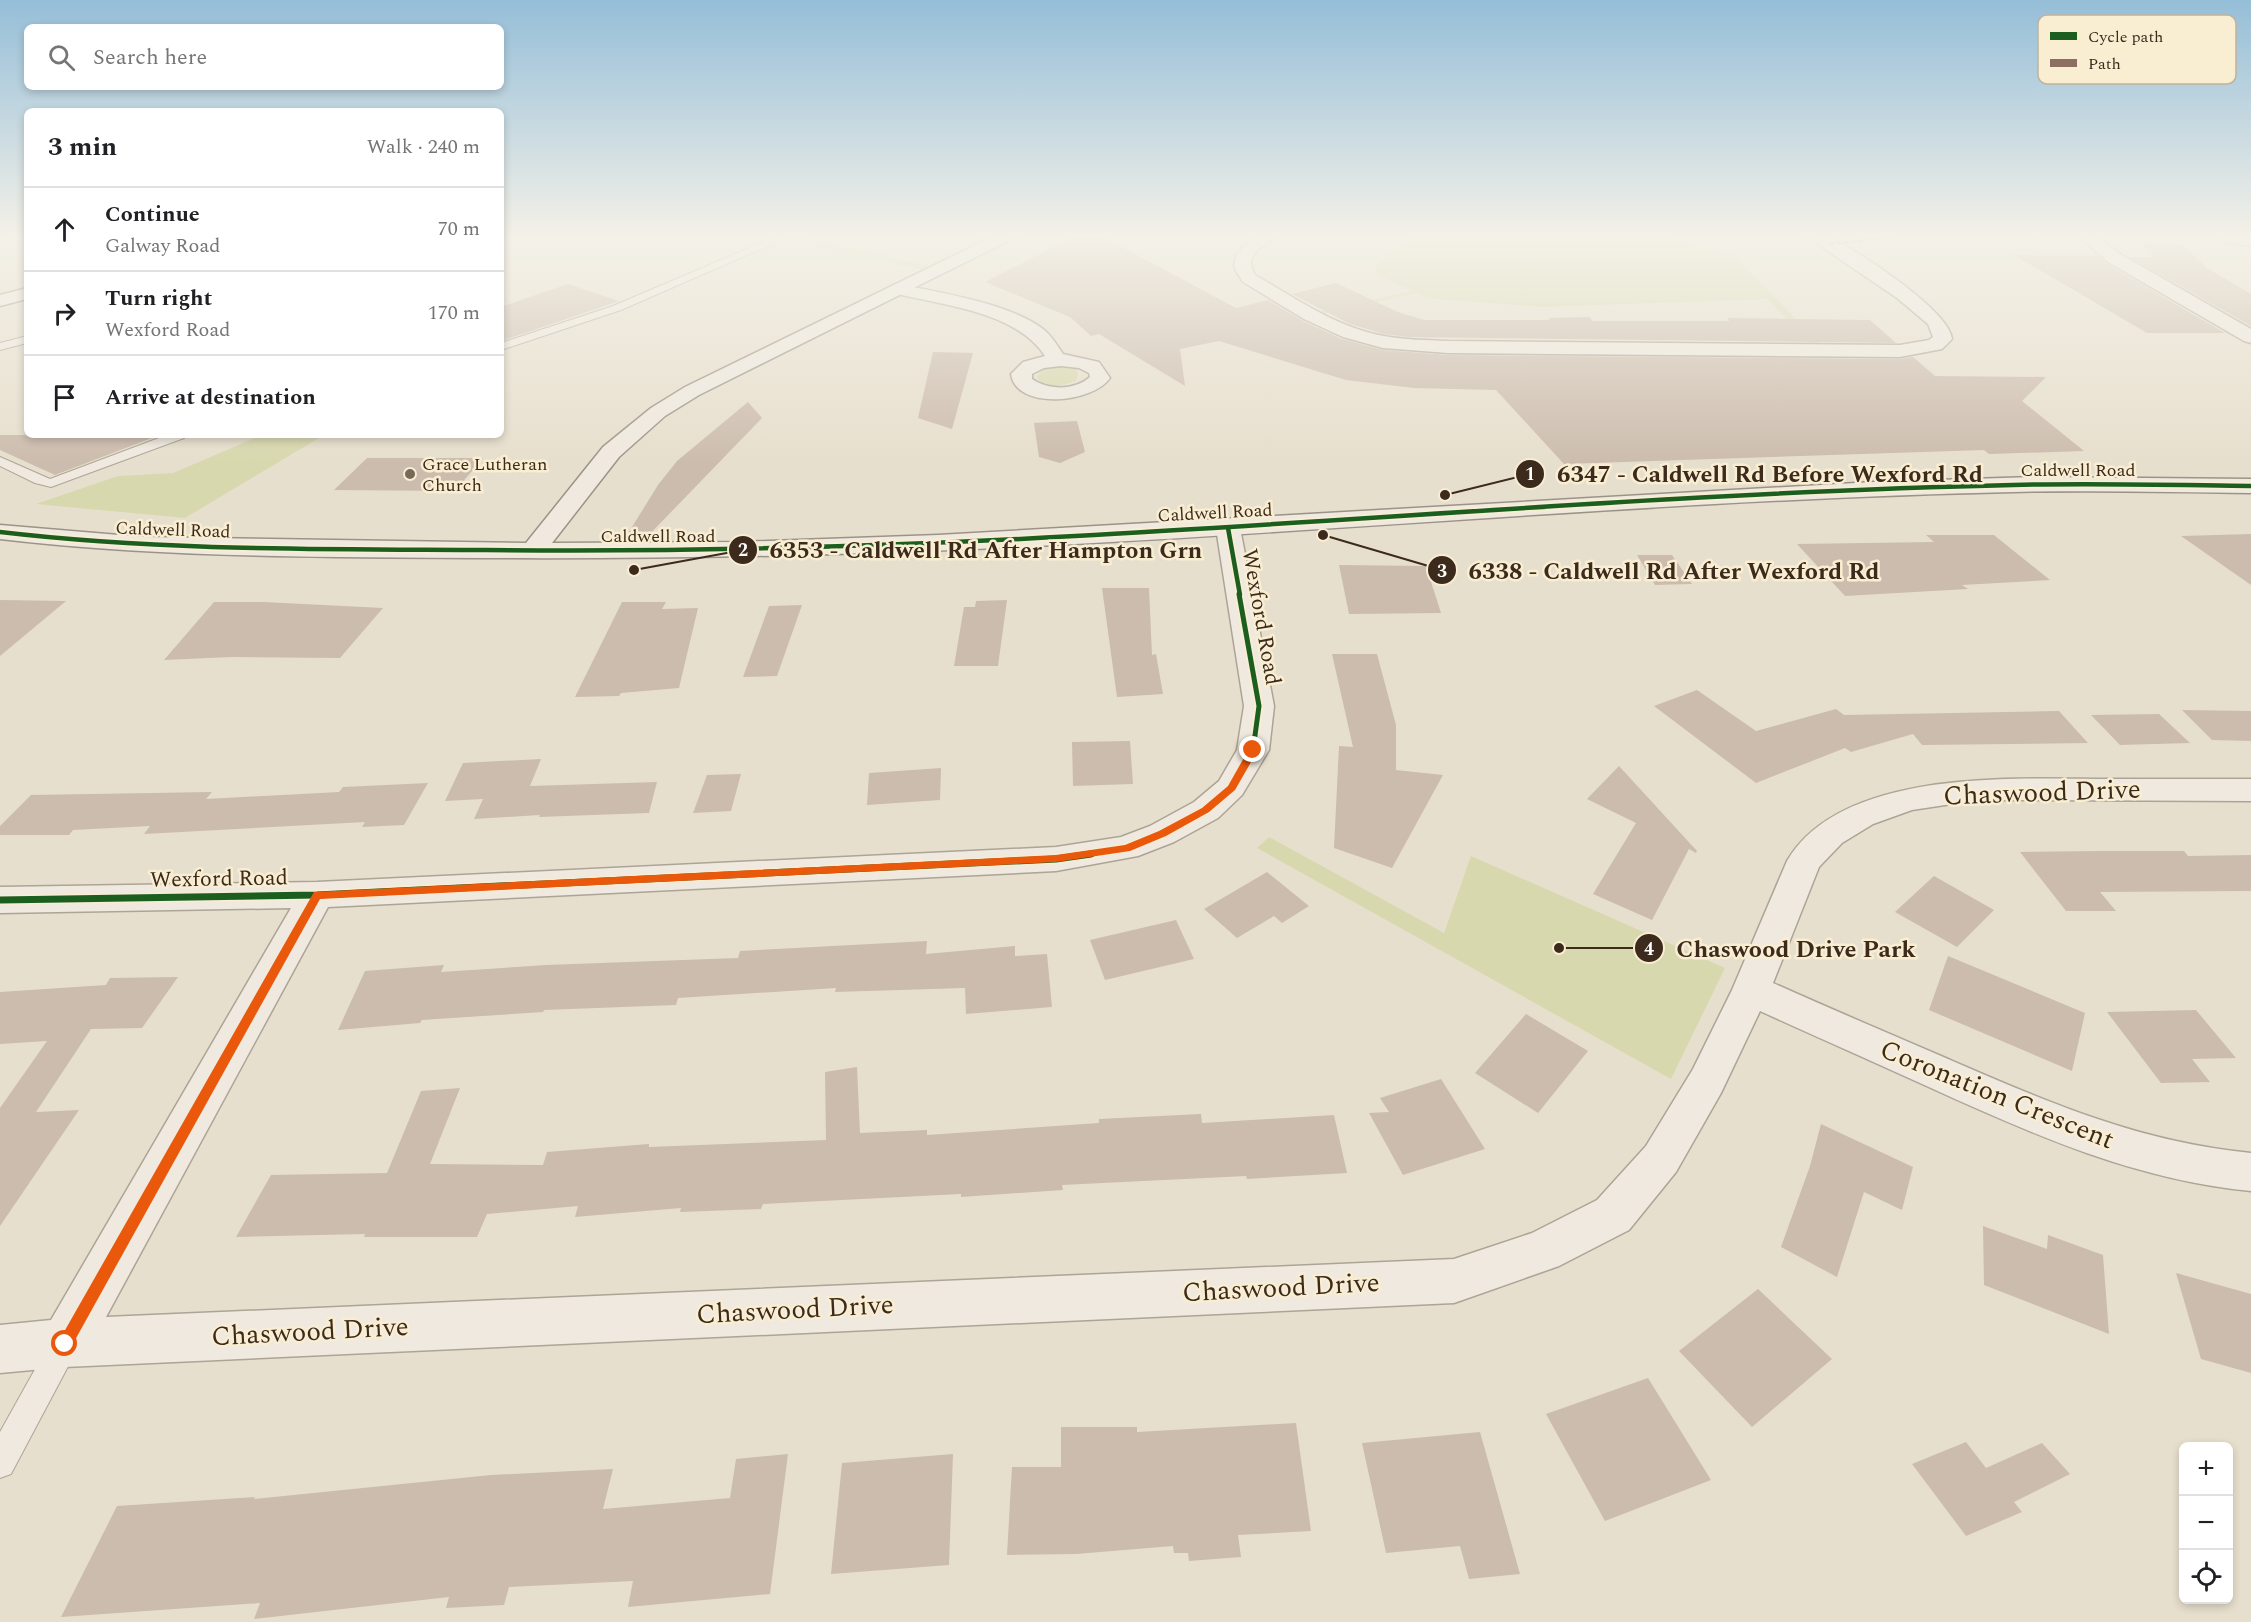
<!DOCTYPE html>
<meta charset="utf-8">
<style>
:root{--surface:#fff;--page:#f6f6f6;--text:#202124;--muted:#757577;--line:#e0e0e0}
body{margin:0;font-family:Spectral,serif;background:var(--page);color:var(--text)}
.controls{position:absolute;right:18px;bottom:18px;display:grid;overflow:hidden;border-radius:9px;box-shadow:0 3px 9px #0003}
.controls button{width:54px;height:54px;display:grid;place-items:center;padding:0;border:0;border-bottom:2px solid var(--line);background:var(--surface);color:var(--text);font:30px sans-serif}
.stop{position:absolute;width:18px;height:18px;margin:-14px;border:4px solid #ea580c;border-radius:50%;background:#fff}
.stop.end{background:#ea580c;border-color:#fff;box-shadow:0 2px 6px #0008}
.list{margin:0;padding:0;list-style:none}
h2{display:flex;justify-content:space-between;align-items:center;height:78px;margin:0;padding:0 24px;font-size:26px}
h2 small{font-size:20px;font-weight:400;color:var(--muted)}
.list li{display:grid;grid-template-columns:39px 1fr auto;gap:18px;align-items:center;box-sizing:border-box;height:84px;padding:0 24px;border-top:2px solid var(--line)}
.list b{display:block;font-size:22px;white-space:nowrap}
.list p{margin:0;font-size:20px;white-space:nowrap;color:var(--muted)}
.list em{font-size:20px;font-style:normal;color:var(--muted)}
.icon{flex:none;width:33px;height:33px;fill:none;stroke:currentColor;stroke-width:2;stroke-linecap:round;stroke-linejoin:round}
.map{position:relative;flex:none;width:2251px;height:1622px;overflow:hidden}
.search{position:absolute;background:var(--surface);box-shadow:0 3px 9px #0003;left:24px;top:24px;width:480px;height:66px;display:flex;align-items:center;gap:15px;box-sizing:border-box;padding:0 21px;border-radius:9px;color:var(--muted);font-size:22px}
.panel{position:absolute;background:var(--surface);box-shadow:0 3px 9px #0003;left:24px;top:108px;width:480px;height:330px;border-radius:9px}
.map>svg:first-child{display:block}
</style>
<div class="map">
<svg width="2251" height="1622" viewBox="0 0 2251 1622">
<rect width="100%" height="100%" fill="#e7dfcd"/>
<g fill="#d8d8ae">
<path d="M799 237 930 266 922 270 790 241Z"/>
<path d="M1414 237H1659L1736 257 1821 345 1811 344 1767 299 1542 307 1427 298 1418 293 1323 314 1318 312 1412 291 1378 275 1375 267Z"/>
<path d="M1060 364 1076 369 1078 374 1076 381 1056 387 1040 383 1037 377 1043 369Z"/>
<path d="M262 435H324L185 518 36 504 118 476 173 473Z"/>
<path d="M1269 837 1444 933 1471 856 1725 968 1671 1079 1257 848Z"/>
</g>
<g fill="#ccbcad">
<path d="M1074 237H1103L1236 308 1268 300 1303 321 1342 339 1383 350 1448 355 1900 359 1913 357 1935 376 2046 377 2022 401 2084 451 1989 454 1984 450 1564 464 1496 390 1414 388 1346 380 1219 341 1180 349 1185 386 1099 334 1091 336 1070 317 985 282Z"/>
<path d="M2140 242 2183 245 2207 268 2251 294V326L2129 257H2154Z"/>
<path d="M2014 255 2098 256 2107 264 2225 333H2147Z"/>
<path d="M1336 283 1398 312 1424 320H1550L1548 318 1590 317 1592 321H1729L1728 318 1870 320 1896 343 1408 337 1384 334 1350 324 1292 294Z"/>
<path d="M568 284 619 301 501 341V307Z"/>
<path d="M933 352 973 353 952 429 918 418Z"/>
<path d="M748 402 762 418 644 540H624L658 485 677 461Z"/>
<path d="M1077 421 1085 452 1060 463 1039 457 1034 423Z"/>
<path d="M0 435H157V436L55 475 0 450Z"/>
<path d="M367 458H483L455 491 334 490Z"/>
<path d="M2251 534V585L2181 536Z"/>
<path d="M1926 535H1994L2050 580 1962 585 1968 589 1845 596 1797 544 1934 542Z"/>
<path d="M1637 555H1672L1692 584 1655 585Z"/>
<path d="M1339 565 1426 566 1441 613 1349 614Z"/>
<path d="M1102 588H1149L1152 655 1156 654 1163 694 1117 697Z"/>
<path d="M0 600 66 601 0 656Z"/>
<path d="M1007 600 998 666H954L964 607H975L976 601Z"/>
<path d="M214 602H263L383 608 340 658 232 657 164 660Z"/>
<path d="M622 602H666L662 609 698 608 679 688 621 693 619 696 575 697Z"/>
<path d="M802 605 777 676 743 677 769 606Z"/>
<path d="M1332 654H1377L1396 725V770L1443 775 1392 868 1334 848 1339 746 1353 747Z"/>
<path d="M1697 690 1756 731 1836 709 1844 715 2059 711 2088 743 1922 745 1913 734 1851 752 1845 748 1756 783 1654 706Z"/>
<path d="M2182 710 2251 711V741L2212 740Z"/>
<path d="M2159 714 2190 743 2120 745 2091 715Z"/>
<path d="M1130 741 1133 784 1073 786 1072 742Z"/>
<path d="M541 759 530 786 657 782 649 813 539 817 540 815 474 819 483 799 445 801 463 763Z"/>
<path d="M1619 766 1697 851 1696 853 1689 849 1652 920 1593 894 1636 823 1587 799Z"/>
<path d="M941 768 940 800 867 805 869 773Z"/>
<path d="M741 774 731 811 693 813 707 775Z"/>
<path d="M428 783 404 825 362 827 365 822 144 834 150 826 73 830 69 835H0V826L31 795 212 792 206 799 339 792 343 787Z"/>
<path d="M2103 851H2184L2188 856 2251 855V891L2100 892 2116 911H2066L2020 852Z"/>
<path d="M1267 872 1309 906 1282 923 1274 916 1237 938 1204 909Z"/>
<path d="M1934 876 1994 910 1957 947 1895 912Z"/>
<path d="M1176 920 1194 959 1105 980 1090 940Z"/>
<path d="M927 941 926 954 1015 946V956L1047 954 1052 1007 966 1014 965 988 835 992 836 988 678 998 676 1005 544 1010 543 1012 422 1020 420 1023 338 1030 365 971 444 965 441 972 546 965 738 958 740 951Z"/>
<path d="M1948 956 2085 1013 2072 1071 1929 1010Z"/>
<path d="M178 977 142 1028 91 1029 36 1112 79 1110 0 1226V1108L47 1041 0 1044V992L106 985 110 978Z"/>
<path d="M2196 1010 2236 1058 2192 1059 2210 1082 2161 1083 2107 1012Z"/>
<path d="M1526 1014 1588 1051 1538 1113 1475 1073Z"/>
<path d="M857 1067 860 1133 927 1130V1135L1099 1123V1119L1201 1114 1202 1123 1334 1115 1347 1173 1247 1179 1246 1176 1062 1185 1063 1190 961 1197V1194L763 1204 761 1209 680 1212 681 1208 575 1217 578 1206 487 1214 477 1237H364L365 1234 236 1237 271 1175 387 1173 421 1091 460 1088 430 1164 543 1165 547 1152 649 1144V1147L826 1140 825 1072Z"/>
<path d="M1441 1079 1485 1149 1403 1175 1369 1113 1389 1112 1380 1098Z"/>
<path d="M1821 1124 1913 1167 1902 1210 1864 1192 1837 1277 1781 1247 1810 1166Z"/>
<path d="M1983 1226 2047 1249 2048 1235 2103 1255 2109 1334 1984 1285Z"/>
<path d="M2176 1273 2251 1294V1373L2201 1359Z"/>
<path d="M1758 1289 1832 1359 1752 1427 1679 1351Z"/>
<path d="M1648 1378 1711 1480 1605 1521 1546 1414Z"/>
<path d="M1296 1423 1311 1531 1238 1535 1241 1557 1189 1561 1188 1553H1174L1173 1546 1076 1554 1007 1555 1012 1467H1061V1427H1137V1432Z"/>
<path d="M1480 1432 1520 1574 1469 1579 1460 1546 1386 1553 1362 1443Z"/>
<path d="M1966 1442 1986 1468 2042 1443 2070 1474 2014 1502 2022 1512 1966 1536 1912 1464Z"/>
<path d="M788 1454 770 1594 628 1607 633 1581 509 1587 504 1605 446 1608 449 1597 254 1619 260 1603 61 1617 117 1506 255 1497 254 1499 491 1475 613 1469 603 1509 730 1498 736 1459Z"/>
<path d="M953 1454 949 1565 831 1574 842 1463Z"/>
</g>
<g fill="none" stroke-linecap="round" stroke-linejoin="round">
<g stroke="#aca496" stroke-width="2">
<g id="lane">
<path d="M9 237 27 238V244L11 239Z"/>
<path d="M775 237H788L621 310 501 350V343L613 306Z"/>
<path d="M27 336V343L0 350V343Z"/>
<path d="M167 435H185L184 438 51 487 35 483 0 466V457L50 479Z"/>
<path d="M63 1333 73 1337 77 1347 73 1357 11 1474 0 1478V1432L53 1337Z"/>
</g>
</g>
<g stroke="#aca496" stroke-width="3">
<g id="street">
<path d="M1254 237H1273C1262 251 1243 252 1255 275 1295 298 1337 328 1384 336 1404 340 1427 340 1448 341L1900 345 1929 340 1933 337 1928 324 1897 298 1807 237C1814 237 1823 235 1830 238 1856 249 1950 311 1952 339L1942 349 1900 357 1448 353 1383 348 1343 337 1304 319 1243 282 1236 271 1234 265 1237 254Z"/>
<path d="M2080 237H2098L2120 254 2251 329V343L2244 341 2108 262Z"/>
<path d="M2215 237H2251V246L2223 242Z"/>
<path d="M899 284C940 293 1009 303 1043 329 1051 335 1057 345 1063 354L1099 362 1110 378C1093 403 1016 411 1011 374L1023 362 1045 356C1016 311 941 305 893 293L890 289 893 285ZM1061 366 1079 368 1089 373 1090 377C1074 391 1048 390 1032 379V374L1044 368Z"/>
<path d="M1228 521 1237 523 1240 528 1274 706 1269 750 1242 795 1218 818 1174 842 1138 856 1056 871 328 907 106 1317 1454 1259 1532 1233 1597 1200 1646 1146 1693 1069 1732 990 1787 861C1840 771 2005 778 2096 779 2148 779 2199 779 2251 779V801L2007 800 1965 802 1912 810 1873 824 1842 843 1819 867 1773 983C1831 1009 1890 1034 1948 1059 2050 1103 2139 1142 2251 1153V1191C2137 1180 2034 1135 1931 1088 1874 1062 1817 1037 1760 1011L1721 1093 1676 1172 1629 1230 1559 1266 1454 1303 65 1367 0 1373V1325L51 1320 291 908 0 913V887L317 882 1056 847 1121 837 1150 826 1194 802 1219 781 1237 750 1244 706 1216 528 1219 523Z"/>
</g>
</g>
<g stroke="#9c9386" stroke-width="3">
<g id="secondary">
<path d="M992 237H1012L1010 240 699 395 665 416 619 457 552 543 739 542 938 535 1873 482 2037 477 2251 479V493C2172 492 2092 490 2013 492 1700 499 1388 527 1075 544 879 555 683 559 486 558 324 557 161 558 0 539V525L143 537 526 543 603 447 651 408 685 387Z"/>
<path d="M27 288V299L0 306V295Z"/>
</g>
</g>
<use href="#lane" fill="#efe9df" fill-rule="evenodd"/>
<use href="#street" fill="#efe9df" fill-rule="evenodd"/>
<use href="#secondary" fill="#efe9df" fill-rule="evenodd"/>
<path stroke="#8d6e63" stroke-width="2" stroke-dasharray="5 2" stroke-linecap="butt" d="M1830 244 1895 237"/>
<g stroke="#f9edd2" stroke-width="8">
<g id="cycleway-far2">
<path d="M1228 528 1240 595"/>
<path d="M0 532C161 551 324 549 486 550 683 552 879 547 1075 536 1388 519 1700 492 2013 485 2092 483 2172 485 2251 486"/>
</g>
</g>
<g stroke="#f9edd2" stroke-width="9">
<path id="cycleway-far1" d="M1081 855 1126 848 1162 834 1206 810 1231 788 1253 750 1259 706 1239 594"/>
</g>
<g stroke="#f9edd2" stroke-width="10">
<path id="cycleway" d="M0 900 317 895 1056 859 1091 854"/>
</g>
<use href="#cycleway-far2" stroke="#1b5e20" stroke-width="4.5"/>
<use href="#cycleway-far1" stroke="#1b5e20" stroke-width="5"/>
<use href="#cycleway" stroke="#1b5e20" stroke-width="7"/>
</g>
<linearGradient id="sky" x2="0" y2="1"><stop stop-color="#95bed8"/><stop offset="0.51" stop-color="#f4f1e8"/><stop offset="1" stop-color="#f4f1e8" stop-opacity="0"/></linearGradient>
<rect width="2251" height="464" fill="url(#sky)"/>
<path fill="#ea580c" d="M1250 747 1258 750 1235 790 1209 812 1166 836 1130 851 1056 862 320 899 70 1349 65 1351 60 1349 58 1344 60 1339 314 892 1056 855 1125 845 1159 831 1202 808 1228 786Z"/>
<circle fill="#786a5b" stroke="#f9edd2" stroke-width="2" cx="410" cy="474" r="6"/>
<g text-anchor="middle" dominant-baseline="central" stroke-width="5" stroke-linejoin="round" paint-order="stroke">
<g font-size="18" fill="#3c2b1d" stroke="#f9edd2" text-anchor="start">
<text x="422" y="464">Grace Lutheran<tspan x="422" dy="21">Church</tspan></text>
</g>
<g font-size="18" fill="#3c2b1d" stroke="#f9edd2">
<text x="2078" y="470">Caldwell Road</text>
<text transform="translate(1215 513) rotate(-3)">Caldwell Road</text>
<text transform="translate(173 530) rotate(2)">Caldwell Road</text>
<text x="658" y="536">Caldwell Road</text>
</g>
<g font-size="22" fill="#3c2b1d" stroke="#f9edd2">
<text transform="translate(1261 617) rotate(80)">Wexford Road</text>
<text transform="translate(219 879) rotate(-1)">Wexford Road</text>
</g>
<g font-size="27" fill="#3c2b1d" stroke="#f9edd2">
<text transform="translate(2042 793) rotate(-2)">Chaswood Drive</text>
<text transform="translate(1997 1095) rotate(22)">Coronation Crescent</text>
<text transform="translate(1281 1288) rotate(-3)">Chaswood Drive</text>
<text transform="translate(795 1310) rotate(-3)">Chaswood Drive</text>
<text transform="translate(310 1332) rotate(-3)">Chaswood Drive</text>
</g>
</g>
<rect x="2038" y="15" width="198" height="69" rx="9" fill="#f9edd2" stroke="#c0b39c" stroke-width="1.5"/>
<rect x="2050" y="32" width="27" height="8" fill="#1b5e20"/>
<rect x="2050" y="59" width="27" height="8" fill="#8d6e63"/>
<g font-size="16" fill="#3c2b1d">
<text x="2088" y="42">Cycle path</text>
<text x="2088" y="69">Path</text>
</g>
<path fill="none" stroke="#3c2b1d" stroke-width="2" d="M1445 495L1530 474M634 570L743 550M1323 535L1442 570M1559 948L1649 948"/>
<g fill="#3c2b1d" stroke="#f9edd2" stroke-width="2">
<circle cx="1445" cy="495" r="6"/>
<circle cx="634" cy="570" r="6"/>
<circle cx="1323" cy="535" r="6"/>
<circle cx="1559" cy="948" r="6"/>
<circle cx="1530" cy="474" r="15"/>
<circle cx="743" cy="550" r="15"/>
<circle cx="1442" cy="570" r="15"/>
<circle cx="1649" cy="948" r="15"/>
</g>
<g font-size="18" text-anchor="middle" font-weight="bold" fill="#fff">
<text x="1530" y="480">1</text>
<text x="743" y="556">2</text>
<text x="1442" y="577">3</text>
<text x="1649" y="955">4</text>
</g>
<g font-size="24" text-anchor="middle" font-weight="bold" fill="#3c2b1d" stroke="#f9edd2" stroke-width="5" stroke-linejoin="round" paint-order="stroke">
<text x="1770" y="482">6347 - Caldwell Rd Before Wexford Rd</text>
<text x="986" y="558">6353 - Caldwell Rd After Hampton Grn</text>
<text x="1674" y="579">6338 - Caldwell Rd After Wexford Rd</text>
<text x="1796" y="957">Chaswood Drive Park</text>
</g>
</svg>
<div class="controls">
<button>+</button>
<button>−</button>
<button><svg class="icon" aria-label="locate" viewBox="0 0 24 24"><circle cx="12" cy="12" r="6"/><path d="M12 2v4M12 18v4M2 12h4M18 12h4"/></svg></button>
</div>
<div class="stop" style="left:65px;top:1344px"></div>
<div class="stop end" style="left:1253px;top:750px"></div>
<div class="search"><svg class="icon" aria-label="search" viewBox="0 0 24 24"><circle cx="10" cy="10" r="6"/><path d="M15 15l6 6"/></svg>Search here</div>
<section class="panel">
<h2>3 min<small>Walk · 240 m</small></h2>
<ul class="list">
<li><svg class="icon" aria-label="ahead" viewBox="0 0 24 24"><path d="M12 20V5M6 11l6-6 6 6"/></svg><div><b>Continue</b><p>Galway Road</p></div><em>70 m</em></li>
<li><svg class="icon" aria-label="right" viewBox="0 0 24 24"><path d="M7 20v-9h11M14 6l5 5-5 5"/></svg><div><b>Turn right</b><p>Wexford Road</p></div><em>170 m</em></li>
<li><svg class="icon" aria-label="arrive" viewBox="0 0 24 24"><path d="M6 21V4h12l-3 4 3 4H6"/></svg><div><b>Arrive at destination</b></div></li>
</ul>
</section>
</div>
